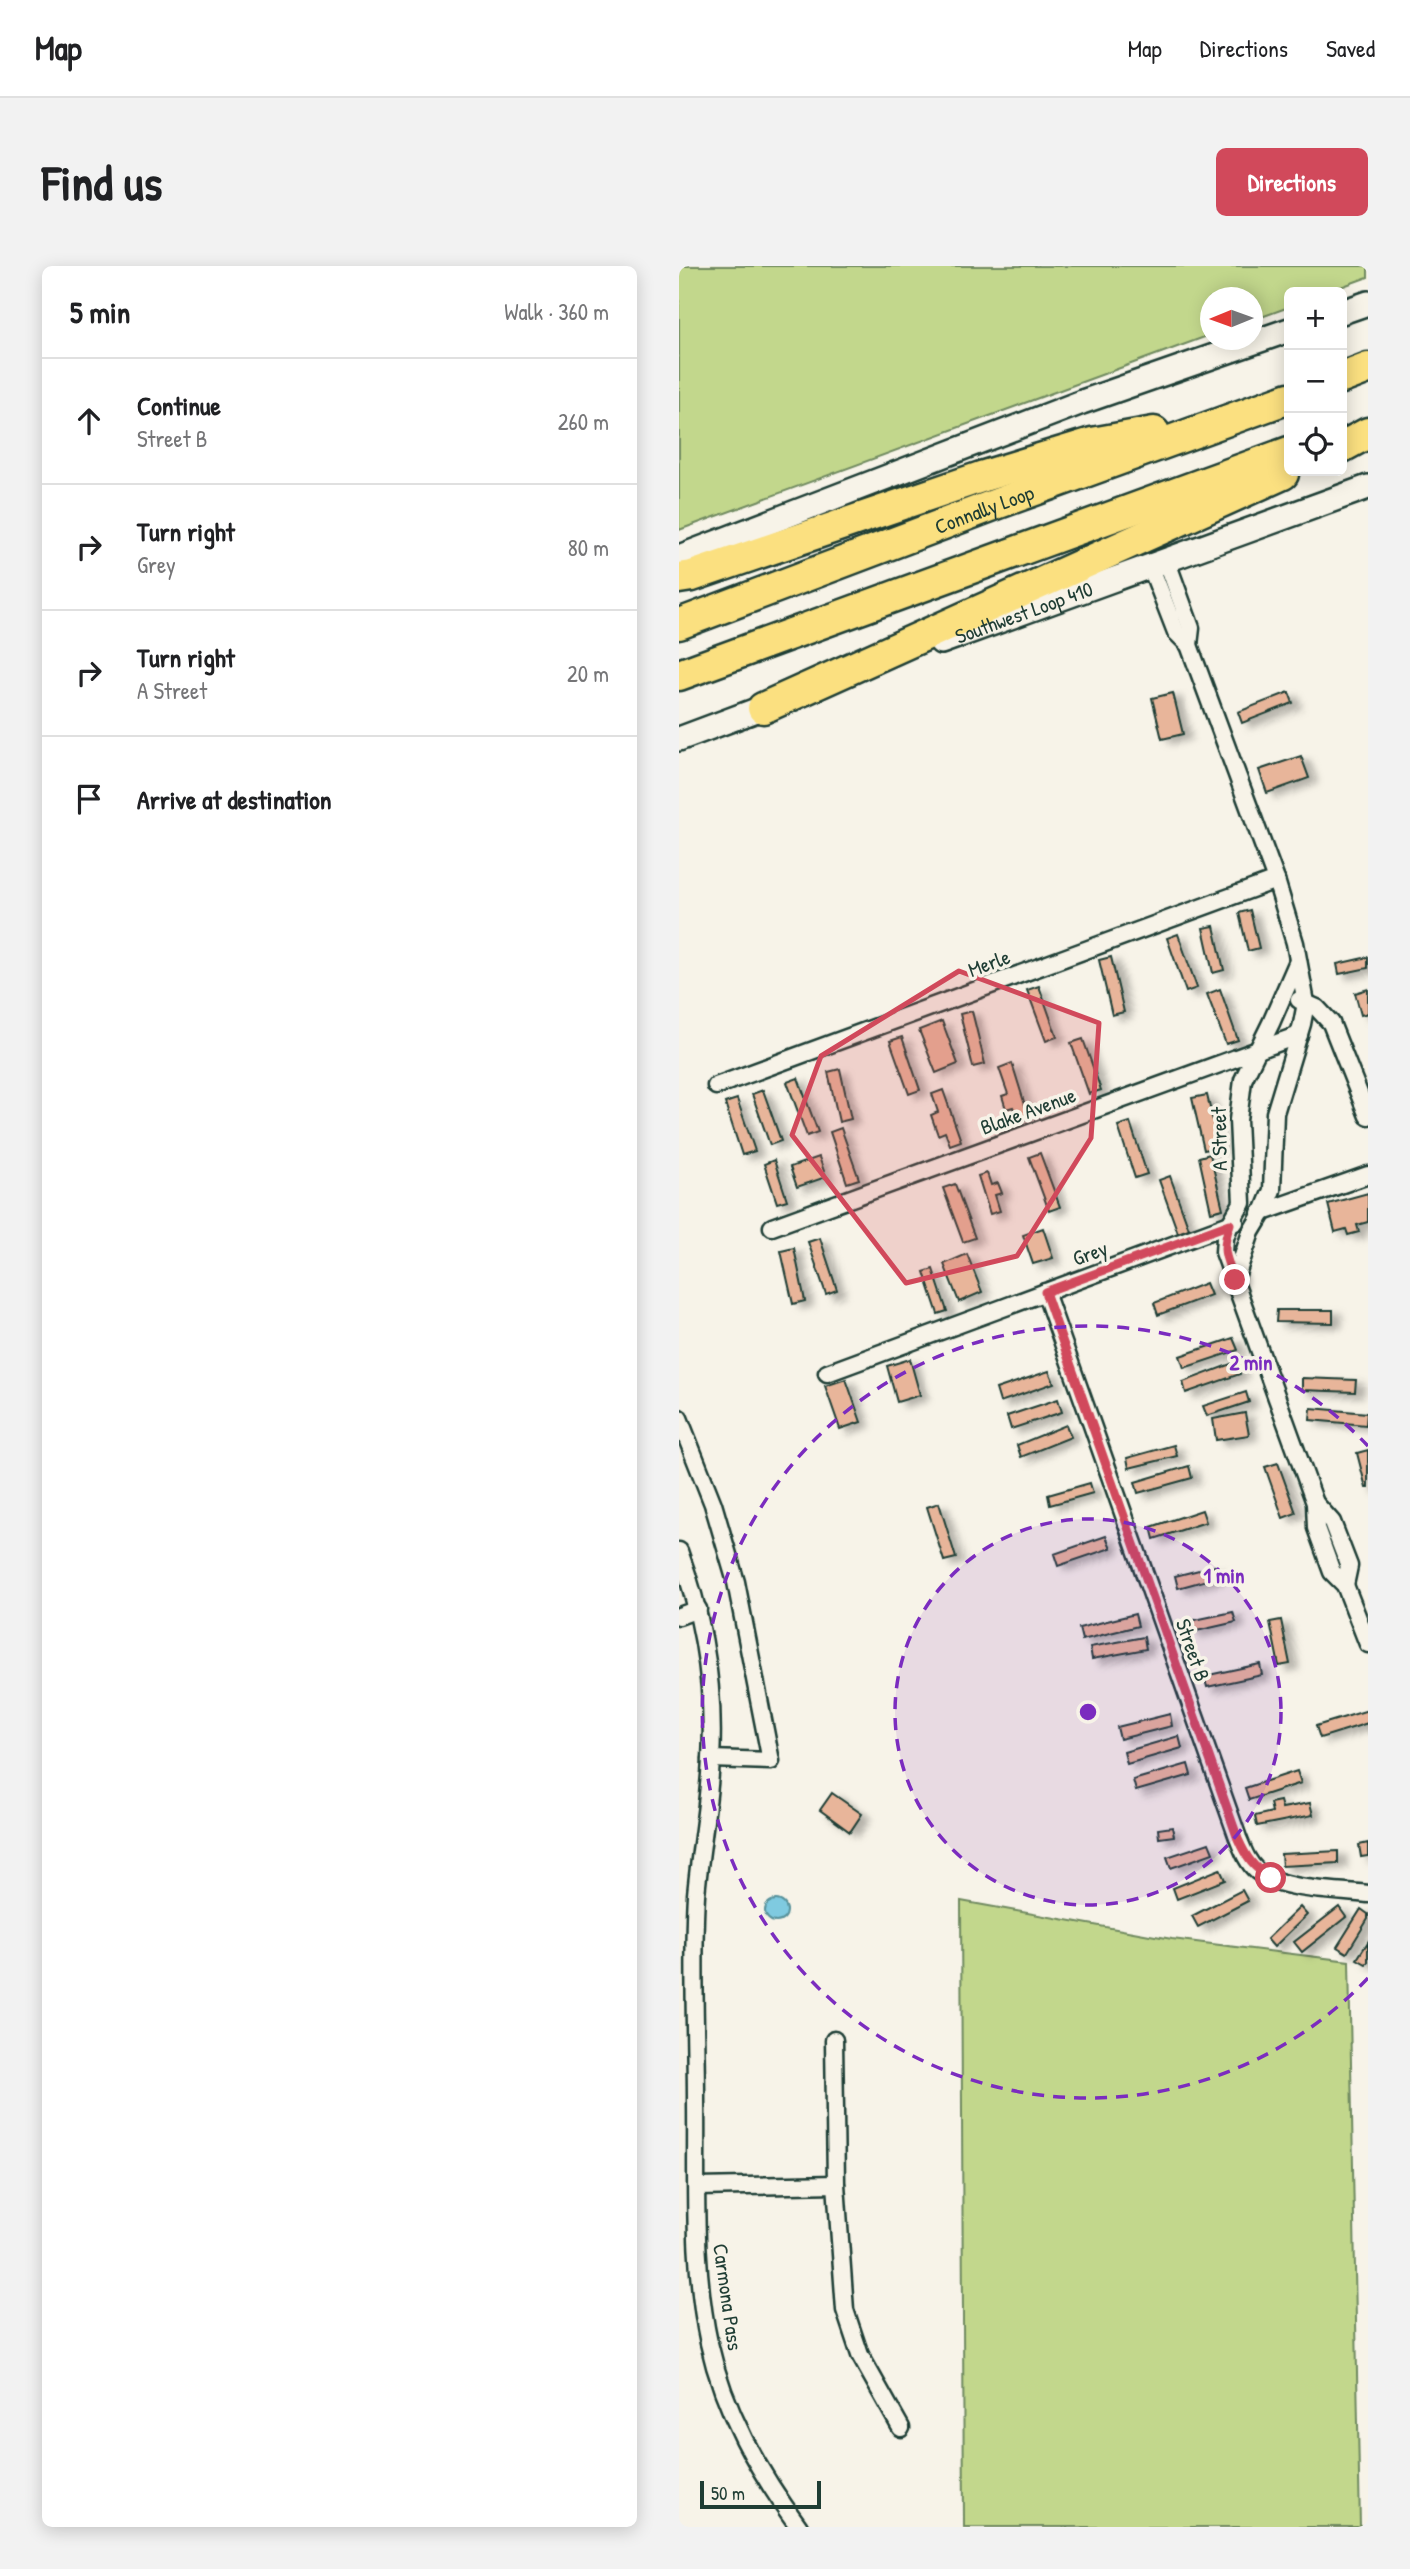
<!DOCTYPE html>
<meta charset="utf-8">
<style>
:root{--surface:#fff;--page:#f2f2f2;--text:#202124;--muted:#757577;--line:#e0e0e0;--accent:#d1495b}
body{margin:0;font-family:"Patrick Hand",sans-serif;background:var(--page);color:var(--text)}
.controls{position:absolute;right:21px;top:21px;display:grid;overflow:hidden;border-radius:10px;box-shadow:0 4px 18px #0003}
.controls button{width:63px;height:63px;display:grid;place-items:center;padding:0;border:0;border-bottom:2px solid var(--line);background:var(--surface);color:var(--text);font:35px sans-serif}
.compass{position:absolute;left:521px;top:21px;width:63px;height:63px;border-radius:50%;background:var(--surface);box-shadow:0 4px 18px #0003;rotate:269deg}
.scale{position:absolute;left:21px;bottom:18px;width:121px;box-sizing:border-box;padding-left:7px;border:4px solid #1f3d34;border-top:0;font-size:19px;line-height:24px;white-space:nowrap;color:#1f3d34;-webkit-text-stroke:5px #f7f3e8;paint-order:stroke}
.stop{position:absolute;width:21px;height:21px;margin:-16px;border:5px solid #d1495b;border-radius:50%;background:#fff}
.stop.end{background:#d1495b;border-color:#fff;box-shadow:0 2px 7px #0008}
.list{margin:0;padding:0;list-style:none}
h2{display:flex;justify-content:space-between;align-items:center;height:91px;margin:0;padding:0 28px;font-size:30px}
h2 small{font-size:23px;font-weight:400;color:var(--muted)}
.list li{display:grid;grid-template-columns:46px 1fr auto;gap:21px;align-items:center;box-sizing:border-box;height:126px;padding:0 28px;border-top:2px solid var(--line)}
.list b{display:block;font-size:26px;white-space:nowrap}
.list p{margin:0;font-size:23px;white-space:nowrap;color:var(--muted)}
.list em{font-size:23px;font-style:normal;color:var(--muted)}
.icon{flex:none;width:38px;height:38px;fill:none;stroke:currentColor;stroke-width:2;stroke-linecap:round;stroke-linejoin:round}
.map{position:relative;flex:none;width:689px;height:2261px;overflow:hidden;border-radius:10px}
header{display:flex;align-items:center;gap:42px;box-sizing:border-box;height:98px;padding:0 35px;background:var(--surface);border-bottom:2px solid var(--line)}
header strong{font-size:33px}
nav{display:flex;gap:38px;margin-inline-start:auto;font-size:24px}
.intro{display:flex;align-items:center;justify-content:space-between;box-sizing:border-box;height:168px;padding:0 42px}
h1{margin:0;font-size:49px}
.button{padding:18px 32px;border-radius:10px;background:var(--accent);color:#fff;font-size:24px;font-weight:700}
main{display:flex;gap:42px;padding:0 42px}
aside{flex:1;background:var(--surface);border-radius:10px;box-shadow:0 4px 18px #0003}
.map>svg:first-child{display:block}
</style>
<header>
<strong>Map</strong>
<nav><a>Map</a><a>Directions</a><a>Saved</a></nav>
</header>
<div class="intro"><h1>Find us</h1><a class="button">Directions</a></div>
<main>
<aside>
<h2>5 min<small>Walk · 360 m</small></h2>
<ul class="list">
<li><svg class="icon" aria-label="ahead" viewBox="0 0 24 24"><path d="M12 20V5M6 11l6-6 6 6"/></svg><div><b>Continue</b><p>Street B</p></div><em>260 m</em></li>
<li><svg class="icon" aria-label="right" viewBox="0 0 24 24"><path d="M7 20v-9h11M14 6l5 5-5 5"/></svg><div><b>Turn right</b><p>Grey</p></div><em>80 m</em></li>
<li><svg class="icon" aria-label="right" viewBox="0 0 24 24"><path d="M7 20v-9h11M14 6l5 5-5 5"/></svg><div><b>Turn right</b><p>A Street</p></div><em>20 m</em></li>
<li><svg class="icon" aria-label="arrive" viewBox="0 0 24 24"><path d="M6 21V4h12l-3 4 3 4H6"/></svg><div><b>Arrive at destination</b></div></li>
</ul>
</aside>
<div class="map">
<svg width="689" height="2261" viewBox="0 0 689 2261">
<defs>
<filter id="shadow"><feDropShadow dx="8" dy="4.5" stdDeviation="3.5" flood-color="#0004"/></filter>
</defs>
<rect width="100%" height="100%" fill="#f7f3e8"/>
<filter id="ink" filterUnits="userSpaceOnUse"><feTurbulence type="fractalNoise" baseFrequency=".0143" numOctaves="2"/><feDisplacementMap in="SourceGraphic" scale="14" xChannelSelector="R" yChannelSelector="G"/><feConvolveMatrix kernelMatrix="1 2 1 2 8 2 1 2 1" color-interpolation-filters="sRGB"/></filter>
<g filter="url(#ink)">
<g fill="#c2d78c" stroke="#708a60" stroke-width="2">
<path d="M0 0H689V11L648 26H610V41L574 54 573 32H531V69L0 264Z"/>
<path d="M282 1635 493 1673 670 1695 681 2261H285Z"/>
</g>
<circle fill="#7fcae0" stroke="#59929b" stroke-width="2" cx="97" cy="1645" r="11"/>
<g fill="#e8b59a" stroke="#1f3d34" stroke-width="2" filter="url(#shadow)">
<path d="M610 426 614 437 563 457 559 446Z"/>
<path d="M494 427 504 468 483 473 473 432Z"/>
<path d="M622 490 630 512 588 527 580 504Z"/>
<path d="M571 644 580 682 569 685 560 647Z"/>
<path d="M535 660 545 704 534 707 524 662Z"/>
<path d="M499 668 518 722 507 726 488 672Z"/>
<path d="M432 691 445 746 433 749 420 694Z"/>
<path d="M689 691V702L660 708 658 698Z"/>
<path d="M360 720 378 771 367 775 348 724Z"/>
<path d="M541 723 559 774 547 778 528 728Z"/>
<path d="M689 723V747L682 749 676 727Z"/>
<path d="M293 745 306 798 294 801 281 748Z"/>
<path d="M263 755 279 798 257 807 240 764Z"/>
<path d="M223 771 241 824 230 828 211 775Z"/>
<path d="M404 773 422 824 410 828 392 777Z"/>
<path d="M333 797 350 852 339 855 334 841 327 843 323 830 329 828 320 802Z"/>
<path d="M161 803 172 853 160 856 149 806Z"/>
<path d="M119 812 139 866 128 870 108 816Z"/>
<path d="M84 824 102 875 91 879 73 828Z"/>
<path d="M264 824 282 875 271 879 266 866 259 869 252 849 259 846 253 828Z"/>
<path d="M528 829 540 881 525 884 513 832Z"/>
<path d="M58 833 76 885 63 889 46 837Z"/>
<path d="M451 856 468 908 456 912 439 860Z"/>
<path d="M162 862 180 913 168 917 151 866Z"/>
<path d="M361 887 381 941 370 945 350 891Z"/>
<path d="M531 888 544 943 532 946 520 891Z"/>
<path d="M140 891 147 911 118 921 111 901Z"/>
<path d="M95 894 108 934 98 937 85 898Z"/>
<path d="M308 907 312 919 319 917 323 927 316 929 321 945 311 948 299 910Z"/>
<path d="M491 910 510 963 499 967 480 914Z"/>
<path d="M276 918 296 972 284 976 264 922Z"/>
<path d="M689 927V956L678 959 680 966 669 969 667 963 656 966 649 938Z"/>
<path d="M364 962 374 992 354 998 344 969Z"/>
<path d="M141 972 158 1024 147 1028 129 976Z"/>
<path d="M115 982 126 1035 114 1038 102 985Z"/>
<path d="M288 988 303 1026 280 1036 265 998Z"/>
<path d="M254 1003 268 1045 259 1048 245 1006Z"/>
<path d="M527 1017 532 1029 479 1049 475 1037Z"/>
<path d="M598 1044H654V1057L597 1056Z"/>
<path d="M554 1072 559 1084 505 1102 501 1090Z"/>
<path d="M231 1093 241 1129 218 1136 208 1100Z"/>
<path d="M557 1096 561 1108 507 1127 504 1116Z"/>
<path d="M370 1105 375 1117 321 1136 317 1123Z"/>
<path d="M623 1112 677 1114 676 1126 623 1124Z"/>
<path d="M167 1113 182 1156 161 1163 146 1120Z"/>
<path d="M567 1126 570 1136 528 1150 524 1140Z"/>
<path d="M379 1133 383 1146 332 1163 328 1150Z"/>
<path d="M632 1142 688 1147 687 1159 631 1154Z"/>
<path d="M566 1147 570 1169 537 1174 534 1153Z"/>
<path d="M387 1159 392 1171 342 1191 338 1179Z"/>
<path d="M495 1179 498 1190 450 1202 448 1192Z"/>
<path d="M689 1184V1222H687L678 1187Z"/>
<path d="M599 1197 617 1247 604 1252 586 1201Z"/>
<path d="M510 1200 513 1212 459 1227 456 1216Z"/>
<path d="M411 1217 414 1227 371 1239 369 1229Z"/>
<path d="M260 1237 277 1292 265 1295 248 1241Z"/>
<path d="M523 1244 527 1256 475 1273 472 1261Z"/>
<path d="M427 1270 432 1282 379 1300 375 1288Z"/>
<path d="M536 1300 539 1311 499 1322 496 1310Z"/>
<path d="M554 1346 557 1356 513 1366 511 1355Z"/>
<path d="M456 1348 459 1360 403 1374 400 1362Z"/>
<path d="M602 1354 611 1398 600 1400 591 1356Z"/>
<path d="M465 1371 467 1383 413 1393 411 1381Z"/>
<path d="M581 1398 583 1409 528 1421 525 1410Z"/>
<path d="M689 1444V1457L641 1472 637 1460Z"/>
<path d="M491 1448 493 1460 441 1473 438 1461Z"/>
<path d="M500 1470 503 1482 448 1498 445 1486Z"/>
<path d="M509 1498 512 1509 457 1525 454 1514Z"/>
<path d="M618 1505 622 1517 570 1534 566 1522Z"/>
<path d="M153 1527 183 1548 171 1566 141 1544Z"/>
<path d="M601 1535 603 1542 631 1537 634 1549 578 1560 576 1550 593 1546 591 1537Z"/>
<path d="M493 1561 495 1570 480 1572 479 1563Z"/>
<path d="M530 1577 534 1587 492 1602 488 1591Z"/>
<path d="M689 1577V1590L682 1591 680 1579Z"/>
<path d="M659 1585V1597L603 1600 602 1588Z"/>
<path d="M541 1603 546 1614 498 1633 494 1622Z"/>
<path d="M563 1624 569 1635 519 1661 513 1650Z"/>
<path d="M621 1641 628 1649 595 1681 588 1673Z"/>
<path d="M660 1641 667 1651 623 1686 615 1676Z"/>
<path d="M682 1643 689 1648V1653L668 1687 658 1681Z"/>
<path d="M689 1676V1696L687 1698 678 1693Z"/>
</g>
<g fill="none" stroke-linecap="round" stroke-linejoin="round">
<g stroke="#1f3d34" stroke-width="21">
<g id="street">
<path d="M487 293 512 362 510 379"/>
<path d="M471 299 497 366 510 379 597 614 616 677 627 737 623 758 596 847 593 924 584 946 572 966 556 1014"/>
<path d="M619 695 592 757 564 814 559 854 563 937 551 958 546 972 545 986 636 1237 637 1262 653 1306 666 1319 689 1378"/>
<path d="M620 734 638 742 652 757 689 850"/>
<path d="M37 820 597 614"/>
<path d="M581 947 689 909"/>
<path d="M93 961 620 769"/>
<path d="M366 1026 559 1572C564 1584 568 1596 578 1605 603 1625 658 1624 689 1628"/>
<path d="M148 1107 556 956"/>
<path d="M0 1152 34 1238 57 1316 92 1495 32 1493"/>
<path d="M636 1237 653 1256 670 1300 666 1319"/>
<path d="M0 1285C25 1353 36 1421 32 1493 30 1538 21 1583 17 1629 13 1697 17 1766 17 1835 18 1915 13 1999 30 2077 45 2145 79 2205 120 2261"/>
<path d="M0 1350 19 1343"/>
<path d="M155 1774 157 1918"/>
<path d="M18 1921 157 1918 166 2044 181 2089 222 2162"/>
</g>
</g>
<g stroke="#1f3d34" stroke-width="28">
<g id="secondary">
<path d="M663 46 689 37"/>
<path d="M0 291 403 136 610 64"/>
<path id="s1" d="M262 376 689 221"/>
<path d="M0 473 99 436"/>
</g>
</g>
<g stroke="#1f3d34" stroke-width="35">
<g id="highway">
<path d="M663 112 689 102"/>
<path d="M663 181 689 167"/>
<path d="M0 312 13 310 305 210 413 177 475 166"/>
<path id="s2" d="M0 358 320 237 610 132"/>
<path d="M0 409 610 186"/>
<path d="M84 442 604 208"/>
</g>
</g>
<use href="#street" stroke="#f7f3e8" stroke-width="16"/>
<use href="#secondary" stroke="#f7f3e8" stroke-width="23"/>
<use href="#highway" stroke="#fbe080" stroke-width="30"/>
</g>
</g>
<g fill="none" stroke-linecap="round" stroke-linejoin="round" filter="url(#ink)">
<path stroke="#d1495b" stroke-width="9" d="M556 1014C546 991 542 983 551 958L366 1026 559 1573C567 1591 574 1602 592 1612"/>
</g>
<path fill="#d1495b" fill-opacity="0.2" stroke="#d1495b" stroke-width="5" stroke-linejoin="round" d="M280 705 420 757 412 872 338 990 227 1017 113 869 142 790Z"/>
<circle cx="409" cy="1446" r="193" fill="#7b2cbf" fill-opacity=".12"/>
<g fill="none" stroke="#7b2cbf" stroke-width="3.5" stroke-dasharray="12 9">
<circle cx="409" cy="1446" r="193"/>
<path d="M689 1712A386 386 0 1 1 689 1180"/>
</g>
<g text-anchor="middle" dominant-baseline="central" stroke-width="7" stroke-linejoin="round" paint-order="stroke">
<g font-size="21" fill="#1f3d34" stroke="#f7f3e8">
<text stroke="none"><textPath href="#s2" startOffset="326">Connally Loop</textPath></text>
<text stroke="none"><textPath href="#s1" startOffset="88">Southwest Loop 410</textPath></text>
<text transform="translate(310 697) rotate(-20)">Merle</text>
<text transform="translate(349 845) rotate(-20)">Blake Avenue</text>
<text transform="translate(540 873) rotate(-91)">A Street</text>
<text transform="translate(411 987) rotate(-20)">Grey</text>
<text transform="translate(514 1384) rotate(71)">Street B</text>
<text transform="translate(49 2031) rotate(82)">Carmona Pass</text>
</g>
</g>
<circle cx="409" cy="1446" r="10" fill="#7b2cbf" stroke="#f7f3e8" stroke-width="3.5"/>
<g font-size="21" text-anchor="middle" font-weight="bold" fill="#7b2cbf" stroke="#f7f3e8" stroke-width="7" stroke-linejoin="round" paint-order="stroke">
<text x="572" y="1104">2 min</text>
<text x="545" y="1317">1 min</text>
</g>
</svg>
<div class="controls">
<button>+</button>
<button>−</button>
<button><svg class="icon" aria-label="locate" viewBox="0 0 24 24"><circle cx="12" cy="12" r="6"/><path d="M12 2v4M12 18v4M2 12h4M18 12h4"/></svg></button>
</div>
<svg class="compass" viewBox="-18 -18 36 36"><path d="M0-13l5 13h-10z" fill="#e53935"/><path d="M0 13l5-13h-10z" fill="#757577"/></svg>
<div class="scale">50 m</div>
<div class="stop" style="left:592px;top:1612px"></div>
<div class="stop end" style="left:556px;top:1014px"></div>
</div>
</main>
